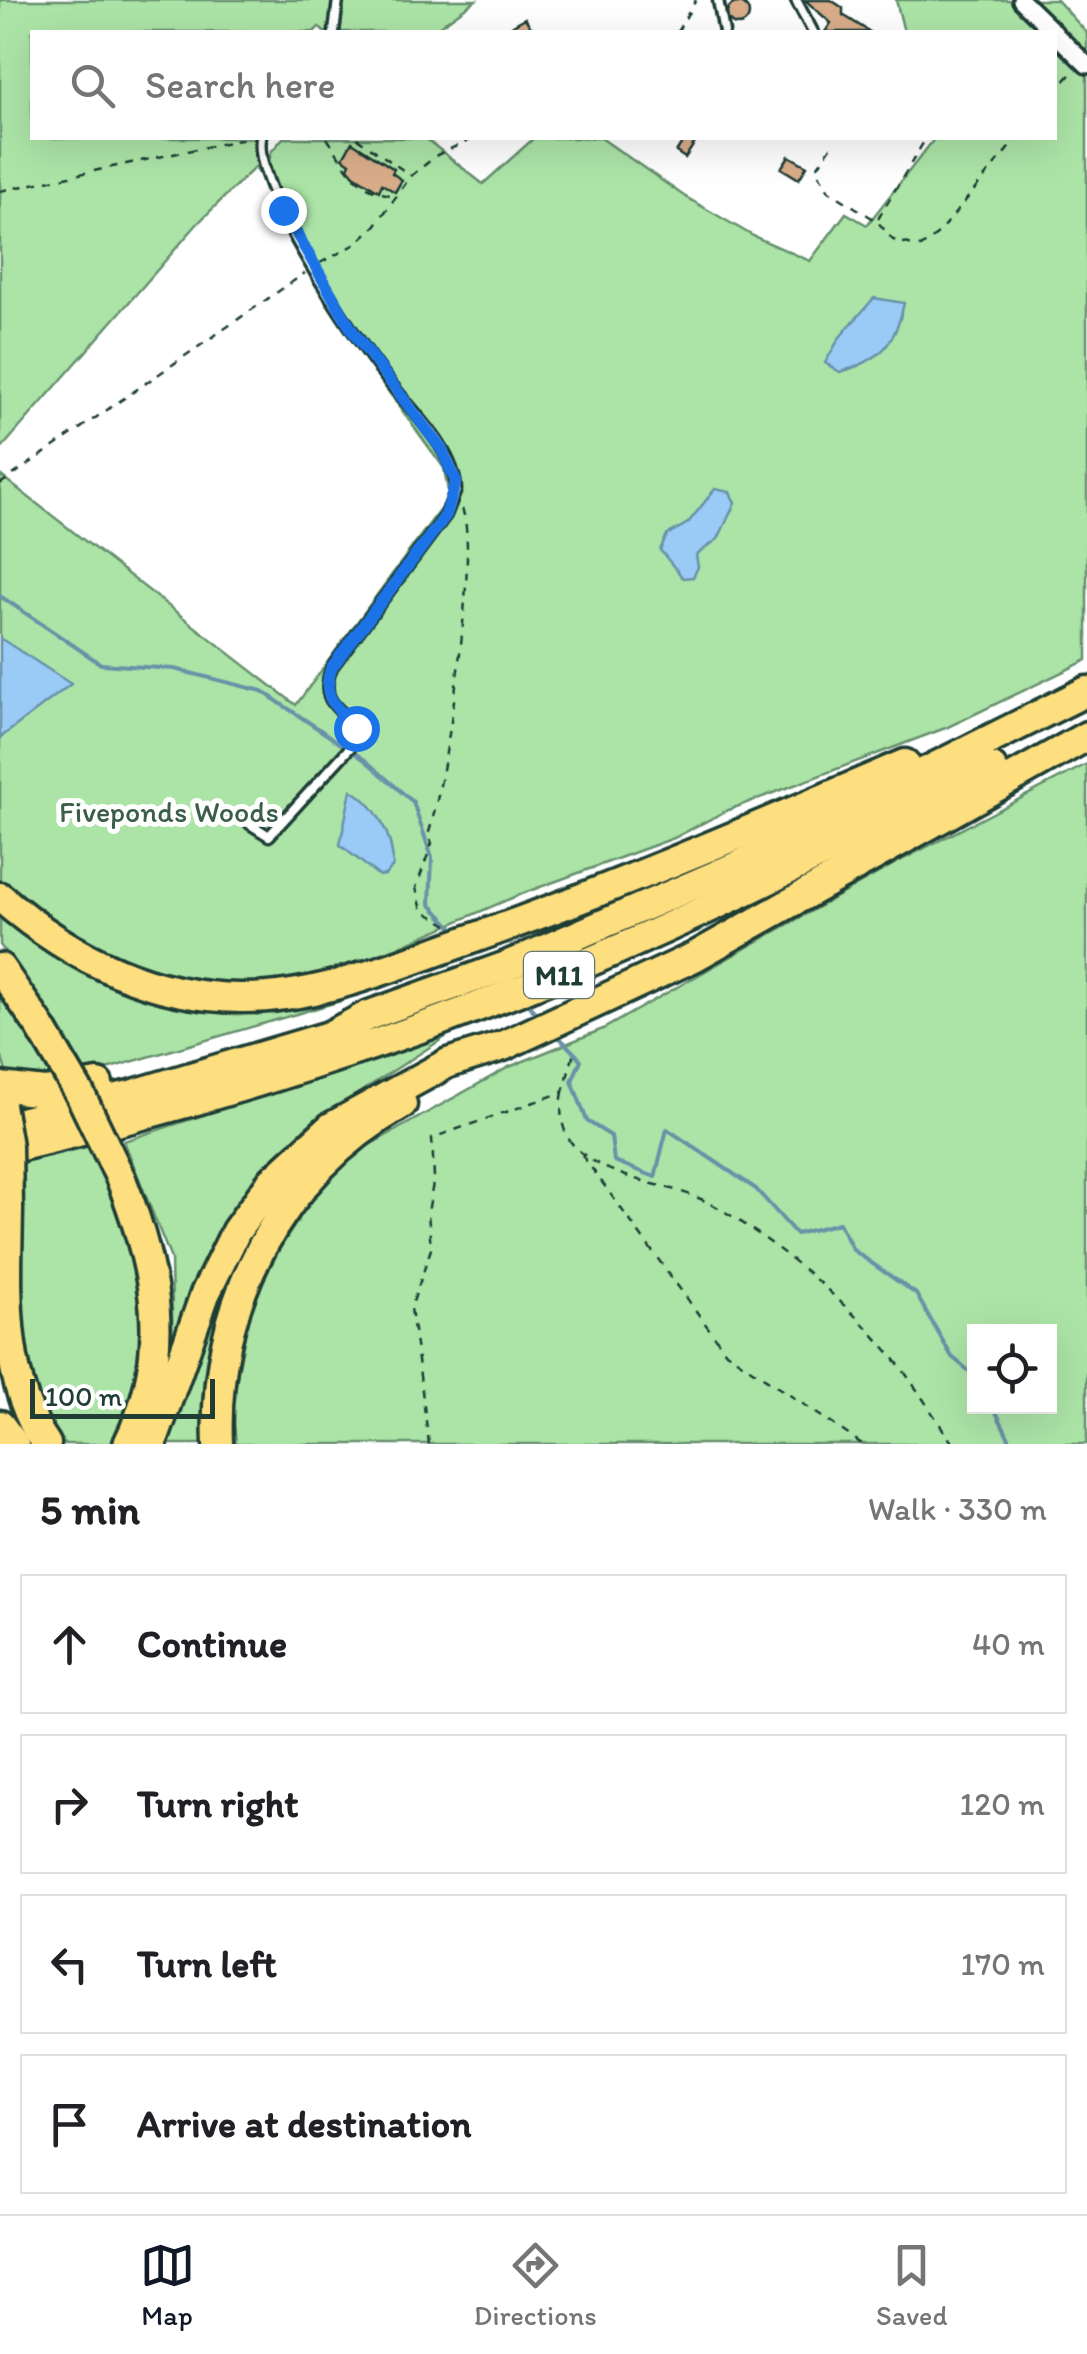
<!DOCTYPE html>
<meta charset="utf-8">
<style>
:root{--surface:#fff;--page:#f2f2f2;--text:#202124;--muted:#757577;--line:#e0e0e0;--accent:#111827}
body{margin:0;font-family:Itim,sans-serif;background:var(--page);color:var(--text)}
.controls{position:absolute;right:30px;bottom:30px;display:grid;overflow:hidden;border-radius:0px;box-shadow:0 10px 40px #0002}
.controls button{width:90px;height:90px;display:grid;place-items:center;padding:0;border:0;border-bottom:2px solid var(--line);background:var(--surface);color:var(--text);font:50px sans-serif}
.scale{position:absolute;left:30px;bottom:25px;width:185px;box-sizing:border-box;padding-left:10px;border:5px solid #1f3d34;border-top:0;font-size:28px;line-height:35px;white-space:nowrap;color:#1f3d34;-webkit-text-stroke:8px #fff;paint-order:stroke}
.stop{position:absolute;width:30px;height:30px;margin:-22px;border:8px solid #1a73e8;border-radius:50%;background:#fff}
.stop.end{background:#1a73e8;border-color:#fff;box-shadow:0 2px 10px #0008}
.list{margin:0;padding:0;list-style:none}
h2{display:flex;justify-content:space-between;align-items:center;height:130px;margin:0;padding:0 40px;font-size:42px}
h2 small{font-size:32px;font-weight:400;color:var(--muted)}
.list li{display:grid;grid-template-columns:65px 1fr auto;gap:30px;align-items:center;box-sizing:border-box;height:140px;margin:0 20px 20px;padding:0 20px;border:2px solid var(--line);border-radius:0px}
.list b{display:block;font-size:38px;white-space:nowrap}
.list em{font-size:32px;font-style:normal;color:var(--muted)}
.icon{flex:none;width:55px;height:55px;fill:none;stroke:currentColor;stroke-width:2;stroke-linecap:round;stroke-linejoin:round}
.map{position:relative;flex:none;width:1087px;height:1444px;overflow:hidden}
.search{position:absolute;background:var(--surface);box-shadow:0 10px 40px #0002;left:30px;right:30px;top:30px;height:110px;display:flex;align-items:center;gap:25px;box-sizing:border-box;padding:0 35px;border-radius:0px;color:var(--muted);font-size:38px}
.sheet{height:770px;background:var(--surface)}
nav{display:flex;justify-content:space-around;align-items:center;box-sizing:border-box;height:140px;border-top:2px solid var(--line);background:var(--surface);font-size:28px;color:var(--muted)}
nav a{display:grid;justify-items:center;gap:5px}
nav .on{color:var(--accent)}
.map>svg:first-child{display:block}
</style>
<div class="map">
<svg width="1087" height="1444" viewBox="0 0 1087 1444">
<rect width="100%" height="100%" fill="#fff"/>
<filter id="ink" filterUnits="userSpaceOnUse"><feTurbulence type="fractalNoise" baseFrequency=".01" numOctaves="2"/><feDisplacementMap in="SourceGraphic" scale="20" xChannelSelector="R" yChannelSelector="G"/><feConvolveMatrix kernelMatrix="1 2 1 2 8 2 1 2 1" color-interpolation-filters="sRGB"/></filter>
<g filter="url(#ink)">
<g fill="#ace4a7" stroke="#66906e" stroke-width="2.5" fill-rule="evenodd">
<path d="M0 0H476L431 32H324L319 27 314 32H32V138H253L268 167 271 152 283 138H425L483 184 534 138H601L684 196 753 236 810 261 846 213 867 225 935 138H1054V32H904L896 0H1057L1087 33V660L948 727 728 810 674 838 521 894 322 980 237 987 158 978 97 958 0 890V475L296 705 449 497 444 468 361 354 255 167 199 222 0 450Z"/>
<path d="M1087 764V1444H236L232 1403 254 1288 334 1165 509 1067 603 1029 898 862ZM974 1332H1050V1406H974Z"/>
<path d="M0 911 105 979 201 1011 341 1001 86 1075 43 1001 0 945Z"/>
<path d="M0 988 58 1078 7 1075 0 1051Z"/>
<path d="M447 1036 306 1127 237 1204 173 1358 171 1259 124 1141Z"/>
<path d="M91 1146 118 1200 153 1336 119 1444H59L30 1379 23 1344 19 1163Z"/>
<path d="M219 1301 208 1407 210 1444H166Z"/>
</g>
<g fill="#9acaf6" stroke="#6992a8" stroke-width="2.5">
<path d="M874 298 904 303C895 344 882 360 840 372L825 363 840 337Z"/>
<path d="M715 489 730 492 735 503 718 539 696 555 698 567 693 577 683 578 660 550 667 535 688 523Z"/>
<path d="M0 638 71 684 0 738Z"/>
<path d="M351 790C377 804 393 837 393 866L385 875 379 876 340 845Z"/>
</g>
<g fill="none" stroke-linecap="round" stroke-linejoin="round">
<g stroke="#6992a8" stroke-width="4">
<path d="M0 596 101 664 174 669 262 691 365 760 413 802 432 858 430 904 456 931"/>
<path d="M527 1004 540 1017"/>
<path d="M559 1037 581 1060 572 1081 587 1121 611 1136 614 1161 655 1177 667 1129 756 1189 796 1234 839 1223 853 1250 916 1294 952 1357 974 1375"/>
<path d="M993 1406 1012 1444"/>
</g>
</g>
<g fill="#d9ad8a" stroke="#1f3d34" stroke-width="2.5">
<path d="M805 0H831L843 8V15L870 32H825L831 23Z"/>
<circle cx="738" cy="14" r="11"/>
<path d="M525 18 534 32H504L513 25Z"/>
<path d="M685 138H698L685 158 676 152Z"/>
<path d="M352 142 394 169 392 173 402 180 395 192 382 184 379 191 354 175 348 168 350 163 343 158Z"/>
<path d="M789 156 807 166 799 179 781 168Z"/>
</g>
<g fill="none" stroke-linecap="round" stroke-linejoin="round">
<g stroke="#1f3d34" stroke-width="15">
<g id="lane">
<path d="M718 0 724 32"/>
<path d="M796 0 813 32"/>
<path d="M334 32 338 0"/>
<path d="M250 824 269 836 357 740C360 709 313 714 332 667L446 515 456 490C455 449 411 411 388 380 354 336 253 190 261 138"/>
</g>
</g>
<g stroke="#1f3d34" stroke-width="22">
<g id="street">
<path d="M1021 0 1054 32"/>
<path d="M1054 33 1087 65"/>
</g>
</g>
<g stroke="#1f3d34" stroke-width="35">
<g id="highway">
<path d="M0 897C68 956 148 997 240 998 316 999 389 968 460 943 611 890 757 827 905 764"/>
<path d="M0 968 41 1028"/>
<path d="M0 1087 44 1092 98 1084"/>
<path d="M0 1127 134 1094 329 1036 367 1016 504 967 737 866 1087 691"/>
<path d="M0 1151C187 1107 370 1052 548 979 700 917 845 842 992 768"/>
<path d="M121 1179C157 1271 173 1352 128 1444"/>
<path d="M8 1208C7 1286 0 1377 46 1444"/>
<path d="M0 1425 14 1444"/>
<path d="M152 1444 205 1294 236 1231 272 1181 331 1127 448 1063 503 1046 694 957 1087 736"/>
<path d="M218 1444C212 1304 279 1174 402 1104"/>
</g>
</g>
<g stroke="#1f3d34" stroke-width="2.5" stroke-dasharray="8 8" stroke-linecap="butt">
<path d="M677 32 696 0"/>
<path d="M1054 93 1075 69"/>
<path d="M327 138C351 173 353 188 398 197"/>
<path d="M357 138 410 175"/>
<path d="M831 147 816 169 829 191 877 221 893 240 921 247 938 234 1017 138"/>
<path d="M0 191 248 138"/>
<path d="M878 219 926 138"/>
<path d="M320 263 354 245 375 226 411 176 437 155 474 138"/>
<path d="M0 484 305 273"/>
<path d="M448 925 422 910 416 888 432 843 428 835C445 787 480 549 462 509"/>
<path d="M563 1092C559 1112 561 1134 577 1149 617 1185 672 1181 717 1207 775 1241 849 1304 892 1356 914 1383 933 1415 953 1444"/>
<path d="M582 1155 726 1352 862 1444"/>
<path d="M429 1444 411 1308 431 1249 428 1213 434 1177 432 1138 563 1092 573 1057 569 1049"/>
</g>
<use href="#lane" stroke="#fff" stroke-width="8"/>
<use href="#street" stroke="#fff" stroke-width="15"/>
<use href="#highway" stroke="#fedf80" stroke-width="28"/>
<g stroke="#1f3d34" stroke-width="35" stroke-linecap="butt">
<g id="highway-bridge">
<path d="M41 1028 80 1094 121 1179"/>
<path d="M0 1105 7 1146 8 1208"/>
</g>
</g>
<use href="#highway-bridge" stroke="#fedf80" stroke-width="28"/>
</g>
</g>
<g fill="none" stroke-linecap="round" stroke-linejoin="round" filter="url(#ink)">
<path stroke="#1a73e8" stroke-width="12" d="M283 210 353 332 442 450 456 481 446 515 332 667C320 697 336 707 356 728"/>
</g>
<g text-anchor="middle" dominant-baseline="central" stroke-width="10" stroke-linejoin="round" paint-order="stroke">
<rect fill="#fff" stroke="#627771" stroke-width="2.5" x="524" y="952" width="70" height="46" rx="8"/>
<g font-size="28" font-weight="bold" fill="#1f3d34">
<text x="559" y="975">M11</text>
</g>
<g font-size="30" fill="#3b5e4b" stroke="#fff">
<text x="169" y="811">Fiveponds Woods</text>
</g>
</g>
</svg>
<div class="controls">
<button><svg class="icon" aria-label="locate" viewBox="0 0 24 24"><circle cx="12" cy="12" r="6"/><path d="M12 2v4M12 18v4M2 12h4M18 12h4"/></svg></button>
</div>
<div class="scale">100 m</div>
<div class="stop" style="left:356px;top:728px"></div>
<div class="stop end" style="left:283px;top:210px"></div>
<div class="search"><svg class="icon" aria-label="search" viewBox="0 0 24 24"><circle cx="10" cy="10" r="6"/><path d="M15 15l6 6"/></svg>Search here</div>
</div>
<section class="sheet">
<h2>5 min<small>Walk · 330 m</small></h2>
<ul class="list">
<li><svg class="icon" aria-label="ahead" viewBox="0 0 24 24"><path d="M12 20V5M6 11l6-6 6 6"/></svg><div><b>Continue</b></div><em>40 m</em></li>
<li><svg class="icon" aria-label="right" viewBox="0 0 24 24"><path d="M7 20v-9h11M14 6l5 5-5 5"/></svg><div><b>Turn right</b></div><em>120 m</em></li>
<li><svg class="icon" aria-label="left" viewBox="0 0 24 24"><path d="M17 20v-9H6M10 6l-5 5 5 5"/></svg><div><b>Turn left</b></div><em>170 m</em></li>
<li><svg class="icon" aria-label="arrive" viewBox="0 0 24 24"><path d="M6 21V4h12l-3 4 3 4H6"/></svg><div><b>Arrive at destination</b></div></li>
</ul>
</section>
<nav>
<a class="on"><svg class="icon" aria-label="map" viewBox="0 0 24 24"><path d="M3 6l6-2 6 2 6-2v14l-6 2-6-2-6 2zM9 4v14M15 6v14"/></svg>Map</a>
<a><svg class="icon" aria-label="directions" viewBox="0 0 24 24"><path d="M12 3l9 9-9 9-9-9zM9 14v-3h6M13 9l2 2-2 2"/></svg>Directions</a>
<a><svg class="icon" aria-label="saved" viewBox="0 0 24 24"><path d="M7 4h10v16l-5-4-5 4z"/></svg>Saved</a>
</nav>
